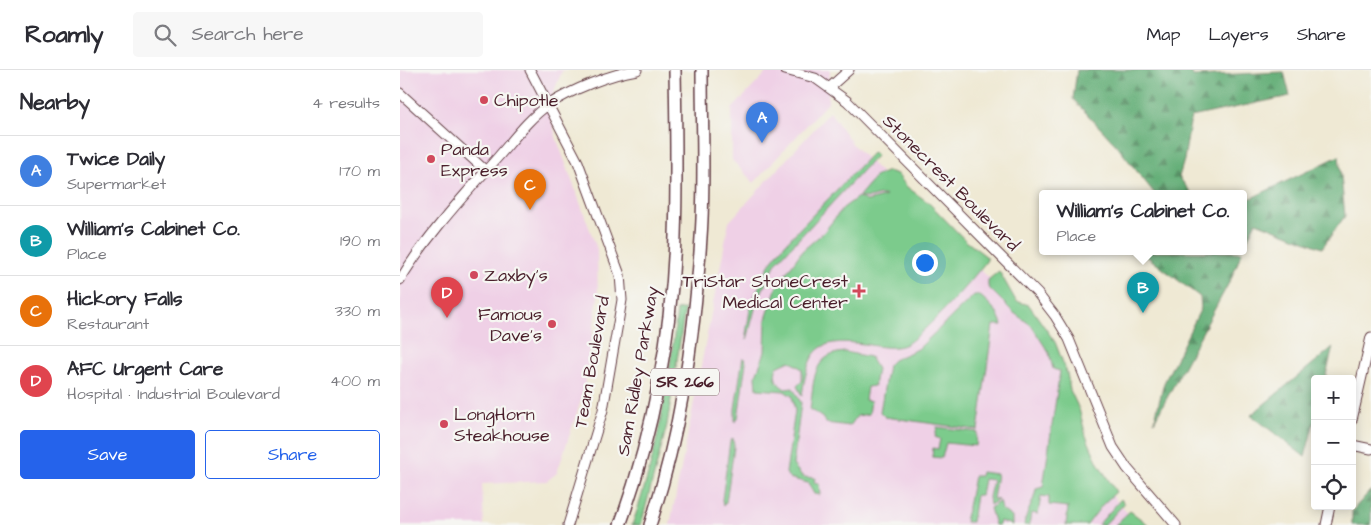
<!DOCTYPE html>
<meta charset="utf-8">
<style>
:root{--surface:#fff;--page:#f7f7f7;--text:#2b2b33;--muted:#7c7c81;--line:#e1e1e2;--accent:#2563eb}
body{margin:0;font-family:"Architects Daughter",sans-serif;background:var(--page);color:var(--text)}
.controls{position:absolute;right:15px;bottom:15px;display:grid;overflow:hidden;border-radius:5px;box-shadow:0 2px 12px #0003}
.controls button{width:45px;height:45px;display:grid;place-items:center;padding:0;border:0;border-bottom:1px solid var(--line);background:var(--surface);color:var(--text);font:25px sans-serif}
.you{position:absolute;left:524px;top:192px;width:18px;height:18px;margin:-12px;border:4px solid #fff;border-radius:50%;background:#1a73e8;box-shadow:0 0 0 8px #1a73e833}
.badge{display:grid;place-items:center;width:32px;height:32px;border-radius:50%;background:var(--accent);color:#fff;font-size:16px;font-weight:700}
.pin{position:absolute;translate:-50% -41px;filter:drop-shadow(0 1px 2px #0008)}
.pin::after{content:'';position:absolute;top:26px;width:18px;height:15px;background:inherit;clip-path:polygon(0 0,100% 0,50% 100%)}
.popup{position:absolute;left:639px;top:120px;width:208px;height:65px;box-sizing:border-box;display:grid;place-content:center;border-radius:5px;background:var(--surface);filter:drop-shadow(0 1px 4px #0005);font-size:16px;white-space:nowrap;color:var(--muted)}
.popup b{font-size:19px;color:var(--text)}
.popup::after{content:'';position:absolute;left:50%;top:100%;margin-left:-10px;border:10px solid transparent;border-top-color:var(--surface)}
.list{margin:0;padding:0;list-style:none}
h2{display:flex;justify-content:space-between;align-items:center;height:65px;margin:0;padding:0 20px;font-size:21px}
h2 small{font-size:16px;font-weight:400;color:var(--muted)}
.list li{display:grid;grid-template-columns:32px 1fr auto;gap:15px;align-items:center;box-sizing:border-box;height:70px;padding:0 20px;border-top:1px solid var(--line)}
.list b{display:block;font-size:19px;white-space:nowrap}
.list p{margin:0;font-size:16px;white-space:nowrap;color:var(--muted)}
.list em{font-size:16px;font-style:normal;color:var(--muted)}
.actions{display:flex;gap:10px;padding:15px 20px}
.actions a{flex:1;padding:11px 0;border:1px solid var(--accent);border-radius:5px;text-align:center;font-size:18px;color:var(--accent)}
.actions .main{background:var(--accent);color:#fff}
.icon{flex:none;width:28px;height:28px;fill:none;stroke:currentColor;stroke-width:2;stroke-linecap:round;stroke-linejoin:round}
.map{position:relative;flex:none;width:971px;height:455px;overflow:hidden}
header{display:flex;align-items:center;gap:30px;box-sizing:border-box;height:70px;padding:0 25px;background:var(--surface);border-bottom:1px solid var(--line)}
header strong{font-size:24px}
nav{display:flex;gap:28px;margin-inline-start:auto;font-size:18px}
.search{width:350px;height:45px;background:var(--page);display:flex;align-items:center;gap:12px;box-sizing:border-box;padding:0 18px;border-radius:5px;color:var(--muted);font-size:19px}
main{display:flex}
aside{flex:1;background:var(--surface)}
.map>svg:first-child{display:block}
</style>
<header>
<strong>Roamly</strong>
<div class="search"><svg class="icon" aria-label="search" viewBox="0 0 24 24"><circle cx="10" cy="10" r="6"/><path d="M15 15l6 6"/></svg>Search here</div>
<nav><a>Map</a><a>Layers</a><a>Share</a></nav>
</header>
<main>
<aside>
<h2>Nearby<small>4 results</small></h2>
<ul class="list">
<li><span class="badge" style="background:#3f7fe0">A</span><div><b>Twice Daily</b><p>Supermarket</p></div><em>170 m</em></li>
<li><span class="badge" style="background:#0f9aa8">B</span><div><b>William's Cabinet Co.</b><p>Place</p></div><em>190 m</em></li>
<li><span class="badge" style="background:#e8710a">C</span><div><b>Hickory Falls</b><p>Restaurant</p></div><em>330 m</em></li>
<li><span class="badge" style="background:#e0444e">D</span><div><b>AFC Urgent Care</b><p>Hospital · Industrial Boulevard</p></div><em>400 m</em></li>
</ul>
<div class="actions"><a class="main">Save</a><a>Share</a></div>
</aside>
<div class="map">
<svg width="971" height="455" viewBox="0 0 971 455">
<defs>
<pattern id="forest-firs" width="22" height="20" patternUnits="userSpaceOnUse" patternTransform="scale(1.25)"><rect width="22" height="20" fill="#65af78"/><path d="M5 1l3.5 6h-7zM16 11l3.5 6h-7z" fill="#558e63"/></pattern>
</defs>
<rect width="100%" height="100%" fill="#f6f6f2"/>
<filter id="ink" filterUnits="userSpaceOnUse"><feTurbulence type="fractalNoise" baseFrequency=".02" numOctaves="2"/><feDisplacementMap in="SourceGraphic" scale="10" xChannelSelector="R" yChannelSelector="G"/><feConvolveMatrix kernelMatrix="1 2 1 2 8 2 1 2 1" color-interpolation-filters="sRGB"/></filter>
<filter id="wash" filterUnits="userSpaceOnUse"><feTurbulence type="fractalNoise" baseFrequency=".0096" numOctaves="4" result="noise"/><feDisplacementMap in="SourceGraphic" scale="20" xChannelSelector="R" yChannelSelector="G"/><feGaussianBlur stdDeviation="1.12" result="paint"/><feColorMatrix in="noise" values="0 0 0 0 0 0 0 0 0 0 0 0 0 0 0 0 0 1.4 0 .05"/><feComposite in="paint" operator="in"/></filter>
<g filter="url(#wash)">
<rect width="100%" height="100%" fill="#efe9d4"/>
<g fill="#efd0e6">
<path d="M0 0H166L162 1 148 36 156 67 197 179 198 227 184 321 157 403 147 411 82 414 84 455H0Z"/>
<path d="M369 0H430L428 32 354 113 332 90V39Z"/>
<path d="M430 42 453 75 637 255 659 295 703 415 738 455H270L329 152Z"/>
</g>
<g fill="#7ccb8c" stroke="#63755c">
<path d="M473 82 477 85 376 193 357 231 347 270 346 264 351 234 370 193 386 173Z"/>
<path d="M488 101 497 104 507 117 529 133 566 171 587 187V190C577 205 519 270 504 275 494 279 481 277 470 275 420 267 409 275 402 326L397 316 402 311V299L390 291 377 297C373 307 376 313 385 319L393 318 401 333 393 395 403 407 415 408 414 413 419 414 420 425 414 424 408 413 389 408 386 403 395 341 392 326 384 321 357 319 356 305 365 282 366 249 377 216 402 181 424 162 443 138 458 127 467 131 486 126C479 122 469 132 459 126L476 106Z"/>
<path d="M599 201 616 231 629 235 655 272 667 303 670 320 679 339 686 366 698 393 716 422 703 434 687 455H666L668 437 649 435V427L641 426 638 444 631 443 629 455H624C626 442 634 433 636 419L643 417 660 301 653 299 649 283 631 255 614 243 588 217V210Z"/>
<path d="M574 225H579C589 233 599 242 602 255H593L578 360 485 347 480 342 488 295 493 290 518 279Z"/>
<path d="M285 239 267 355 241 455H232C257 386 269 312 277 240Z"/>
<path d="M445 282 470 287 477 299 474 316 467 317 465 330 471 331 469 344 457 346 450 356 426 353 420 345 410 340C414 313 411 284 445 282Z"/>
<path d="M343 287 346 292 338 348 335 352V339Z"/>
<path d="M537 357 577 362 576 376 546 373 542 388 532 387 533 378 538 379 540 369 535 367Z"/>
<path d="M333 368 334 377 326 432 323 436 322 430 330 372Z"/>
<path d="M581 402 597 404 593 429 598 430 590 435 589 427 593 410 584 409 581 425H576L572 452H565L574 406H580Z"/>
<path d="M721 429 724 434 704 455H698Z"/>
<path d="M600 431 602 440 612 447V455L600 451 599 455H595L590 438Z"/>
<path d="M730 441 749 455H715Z"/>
</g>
<g fill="url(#forest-firs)" stroke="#586752">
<path d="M677 0H791L793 6 884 2 890 26 791 47 784 90 779 107 792 124H755L716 75 673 29Z"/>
<path d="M939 86 945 146 922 178 856 152 843 178V132Z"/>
<path d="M747 182H842L832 207 754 352 764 313 801 238 800 227 745 185Z"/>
<path d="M933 277 925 309H915V349L905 387 851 345Z"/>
<path d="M971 420V455H952V441Z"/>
</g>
</g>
<g filter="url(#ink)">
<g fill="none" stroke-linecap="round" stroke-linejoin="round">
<g stroke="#633d44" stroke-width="11">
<g id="minor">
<path d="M130 0 178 92 220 205 222 230 203 340 168 455"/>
<path d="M385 0 415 8 447 31 638 224 655 246 669 269 713 377 727 398 776 455"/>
<path d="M430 17 449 0"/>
<path d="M0 23 86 101"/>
<path d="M0 210C27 165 64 126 98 87 113 70 129 48 148 35 171 20 210 4 237 0"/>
<path d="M952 350 971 267"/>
<path d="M952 375 971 379"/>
<path d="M926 455 930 436"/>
</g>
</g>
<g stroke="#633d44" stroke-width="14">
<g id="major">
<path d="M220 455C253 364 272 263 275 166 277 111 276 55 275 0"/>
<path d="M250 455C281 362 295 265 301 167 305 112 302 56 302 0"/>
</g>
</g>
<use href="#minor" stroke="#fff" stroke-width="9"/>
<use href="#major" stroke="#fff" stroke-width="11"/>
</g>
</g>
<g fill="#d1495b" stroke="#f6f6f2" stroke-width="2">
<circle cx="84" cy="30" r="5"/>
<circle cx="31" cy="89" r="5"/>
<circle cx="74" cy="205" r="5"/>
<path d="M456.5 213.5h5v5h5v5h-5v5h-5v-5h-5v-5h5z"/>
<circle cx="152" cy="254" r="5"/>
<circle cx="44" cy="354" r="5"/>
</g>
<g text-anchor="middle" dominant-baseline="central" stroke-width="4.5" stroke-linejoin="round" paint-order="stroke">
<rect fill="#f6f6f2" stroke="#7e6067" stroke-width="1" x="251" y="298.5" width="68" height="27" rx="4"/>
<g font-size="16" font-weight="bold" fill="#4a1f2b">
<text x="285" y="312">SR 266</text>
</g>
<g font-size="18" fill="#4a1f2b" stroke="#f6f6f2" text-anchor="start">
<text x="94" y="30">Chipotle</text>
<text x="41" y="79">Panda<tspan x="41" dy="21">Express</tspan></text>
<text x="84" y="205">Zaxby's</text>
<text x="448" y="211" text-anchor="end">TriStar StoneCrest<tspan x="448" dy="21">Medical Center</tspan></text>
<text x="142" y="244" text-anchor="end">Famous<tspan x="142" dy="21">Dave's</tspan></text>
<text x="54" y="344">LongHorn<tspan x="54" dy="21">Steakhouse</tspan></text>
</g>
<g font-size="18" fill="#4a1f2b" stroke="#f6f6f2">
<text transform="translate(551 113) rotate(45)">Stonecrest Boulevard</text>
<text transform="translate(192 292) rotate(-80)">Team Boulevard</text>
<text transform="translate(238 301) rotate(-80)">Sam Ridley Parkway</text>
</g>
</g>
</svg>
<div class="controls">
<button>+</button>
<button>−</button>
<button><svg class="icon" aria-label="locate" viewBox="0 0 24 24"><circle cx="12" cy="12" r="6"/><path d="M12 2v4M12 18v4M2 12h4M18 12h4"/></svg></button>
</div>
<div class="you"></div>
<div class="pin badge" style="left:362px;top:73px;background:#3f7fe0">A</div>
<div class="pin badge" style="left:743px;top:243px;background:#0f9aa8">B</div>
<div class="popup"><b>William's Cabinet Co.</b>Place</div>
<div class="pin badge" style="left:130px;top:140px;background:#e8710a">C</div>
<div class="pin badge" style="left:47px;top:248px;background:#e0444e">D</div>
</div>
</main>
